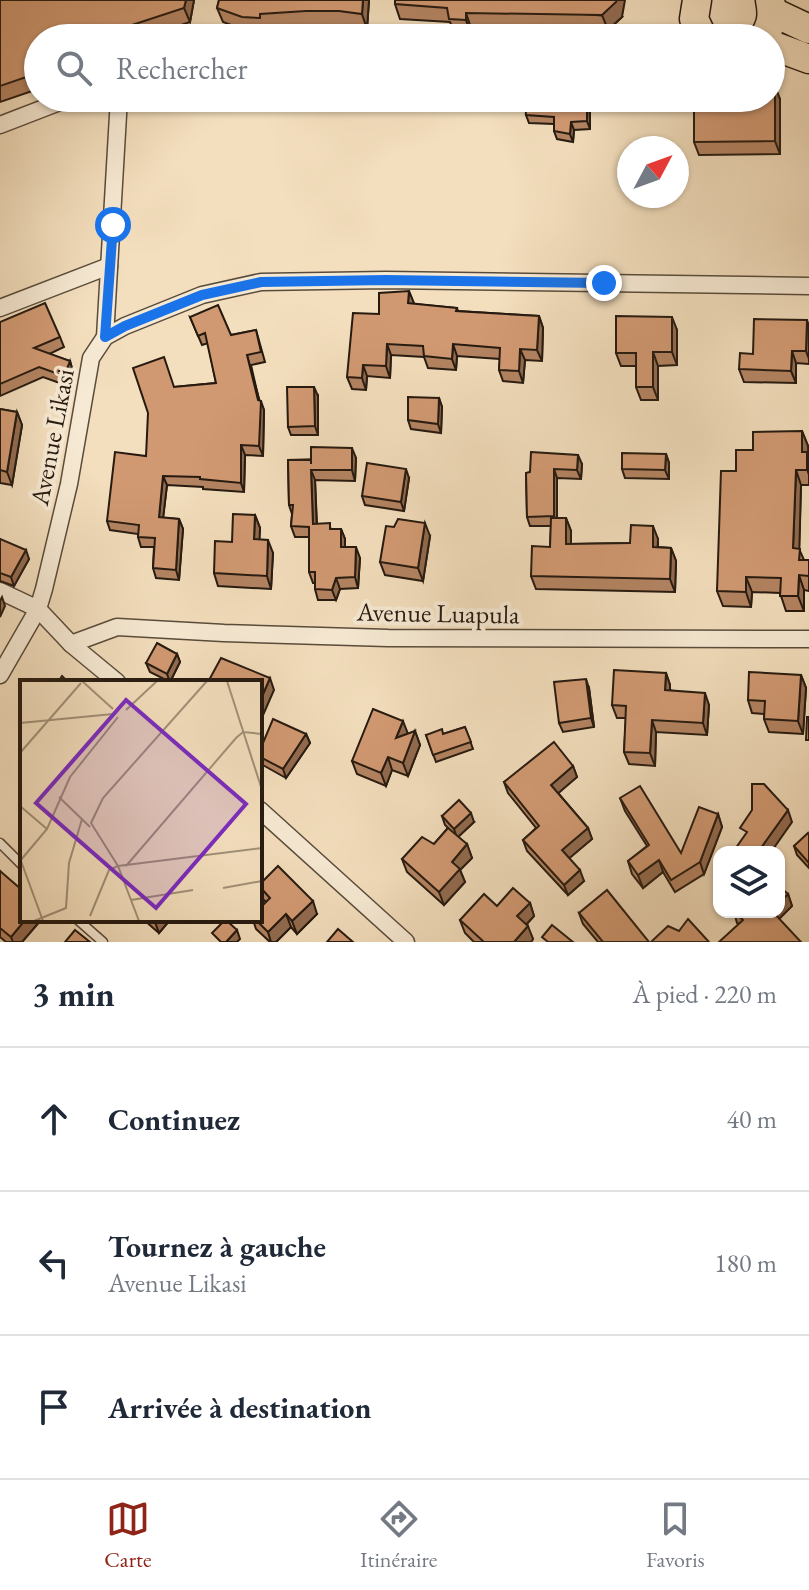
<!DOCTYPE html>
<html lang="fr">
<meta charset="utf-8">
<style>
:root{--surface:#fff;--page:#f2f2f3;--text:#1f2937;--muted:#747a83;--line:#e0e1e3;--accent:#8f2418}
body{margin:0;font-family:"EB Garamond",serif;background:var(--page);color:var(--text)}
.controls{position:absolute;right:24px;bottom:24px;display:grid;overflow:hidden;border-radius:16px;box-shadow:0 2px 6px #0004}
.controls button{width:72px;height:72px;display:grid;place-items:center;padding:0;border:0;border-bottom:2px solid var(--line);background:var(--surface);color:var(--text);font:40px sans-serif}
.compass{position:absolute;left:617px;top:136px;width:72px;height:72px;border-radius:50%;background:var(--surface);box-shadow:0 2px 6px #0004;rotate:49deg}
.stop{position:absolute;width:24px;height:24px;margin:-18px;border:6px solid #1a73e8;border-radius:50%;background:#fff}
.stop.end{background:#1a73e8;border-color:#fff;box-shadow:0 2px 8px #0008}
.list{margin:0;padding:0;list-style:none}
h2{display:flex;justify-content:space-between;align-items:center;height:104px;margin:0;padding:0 32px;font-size:34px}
h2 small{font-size:26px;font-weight:400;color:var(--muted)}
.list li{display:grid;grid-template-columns:52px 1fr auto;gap:24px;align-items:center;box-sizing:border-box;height:144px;padding:0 32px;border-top:2px solid var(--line)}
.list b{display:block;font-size:30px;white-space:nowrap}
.list p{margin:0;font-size:26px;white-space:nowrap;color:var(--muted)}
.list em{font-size:26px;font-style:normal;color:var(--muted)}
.icon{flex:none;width:44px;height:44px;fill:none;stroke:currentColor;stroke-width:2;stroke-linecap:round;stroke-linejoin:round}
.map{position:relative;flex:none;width:809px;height:942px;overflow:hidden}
.search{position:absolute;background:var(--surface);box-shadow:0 2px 6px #0004;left:24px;right:24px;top:24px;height:88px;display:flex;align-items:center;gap:20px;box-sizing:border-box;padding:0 28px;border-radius:44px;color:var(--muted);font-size:30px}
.sheet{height:536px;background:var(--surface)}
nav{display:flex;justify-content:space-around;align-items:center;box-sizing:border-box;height:112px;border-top:2px solid var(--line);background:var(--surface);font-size:22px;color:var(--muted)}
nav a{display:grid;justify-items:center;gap:4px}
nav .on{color:var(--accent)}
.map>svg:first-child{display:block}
</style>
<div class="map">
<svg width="809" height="942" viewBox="0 0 809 942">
<rect width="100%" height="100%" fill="#f3debd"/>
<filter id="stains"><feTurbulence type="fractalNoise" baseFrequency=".0025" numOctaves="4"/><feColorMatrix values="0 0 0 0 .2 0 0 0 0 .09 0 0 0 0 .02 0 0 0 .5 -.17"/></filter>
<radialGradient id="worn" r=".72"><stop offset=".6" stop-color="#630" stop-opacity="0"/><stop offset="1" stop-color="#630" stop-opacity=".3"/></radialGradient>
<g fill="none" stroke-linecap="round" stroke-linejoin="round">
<g stroke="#594b3b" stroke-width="11">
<g id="service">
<path d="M0 843 22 865"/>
<path d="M78 920 103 942"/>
</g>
</g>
<g stroke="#594b3b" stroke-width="19">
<g id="minor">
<path d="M0 125 70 98"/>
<path d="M0 308 109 266"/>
<path d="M105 337 119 98"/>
<path d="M0 591 38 609 71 644 117 682"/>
<path d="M71 644 117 627 224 633 388 638 809 639"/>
<path d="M0 675 38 609 44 589 69 484 91 358 105 337 125 326 202 295 261 282 386 280 809 286"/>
<path d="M260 810 406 942"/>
</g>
</g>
<g stroke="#261a10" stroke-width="31">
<g id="trunk">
<path d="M697 0 694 19 703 38"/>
<path d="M773 12 809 29"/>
<path d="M763 38C772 25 773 15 770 0"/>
<path d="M771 45 809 59"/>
</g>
</g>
<use href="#service" stroke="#f7ead4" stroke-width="8"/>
<use href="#minor" stroke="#f7ead4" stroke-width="16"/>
<use href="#trunk" stroke="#f3debd" stroke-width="28"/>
</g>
<g fill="#b48462" stroke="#261a10" stroke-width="2">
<path d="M0 0H194L190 22 143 38H38V89L0 102Z"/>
<path d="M219 0H369L367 29 345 26H312L265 28V32L247 31 223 22 217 8Z"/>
<path d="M395 0 622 17 608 30 471 28V35L455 34 450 22 400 19 395 4Z"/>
<path d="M780 99V154L699 155 694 142Z"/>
<path d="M590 105V129L574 130 573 142 557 139 554 131V124L529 123 526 115Z"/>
<path d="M414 304 457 308 458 311 539 316 543 328 542 361 525 360 523 383 503 381 499 370 500 359 457 356 456 370 428 368 424 357 391 355 390 378 367 376 366 390 352 389 347 377 379 314Z"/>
<path d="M190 317 231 335 256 330 265 362 251 365 259 400 264 410 263 456 245 455 244 492 203 489V487L167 485 163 518 179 519 183 529 179 580 156 578 153 568 154 547H141L138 537V534L110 530 107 521 146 456 174 387 216 383 208 343 202 345Z"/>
<path d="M0 322 60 337 64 347 49 354 70 361 73 372 68 386 43 377 0 396Z"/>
<path d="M809 326V364L796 363V383L744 382 739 369 753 354Z"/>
<path d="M677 330V365L658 366V400H641L636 387V366H621L616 353Z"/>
<path d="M318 396V435H291L288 427Z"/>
<path d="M439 398 442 407 441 433 411 429 408 420Z"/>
<path d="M0 409 17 412 22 425 12 485 0 483Z"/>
<path d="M802 431 808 446 809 456V485H801L799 549 804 560H809V591L804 590V611H786L780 593 752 592 751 607 723 606 717 591 736 471 753 450Z"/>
<path d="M666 454 669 463V479L625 478 622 469Z"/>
<path d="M356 458 355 481 315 480 317 524 332 529H341L345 539V547L360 558 358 588 340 589 336 600H318L315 589V583H313L309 572V537H295L291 526 292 514 289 505 288 460Z"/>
<path d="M582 464 581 479 557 478V518H566L571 531V544L630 543 658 539V547L671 548 676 561 675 592 536 589 531 576 550 547 551 526H530L527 517 526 473Z"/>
<path d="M409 478 404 511 365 505 362 496Z"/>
<path d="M255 515 260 528 259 540 273 553 271 589 218 586 214 573 232 542Z"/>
<path d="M430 536 423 581 385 575 380 562Z"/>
<path d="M0 539 29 559 14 586 0 581Z"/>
<path d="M177 654 180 662 170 682 150 672 146 663Z"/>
<path d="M666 673 670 685V690L709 705 707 735 656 732 655 766 629 764 624 752 626 718H617L612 705Z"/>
<path d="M801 675 806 688 803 734 769 732 764 719V714L752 713 748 700Z"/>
<path d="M589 688 594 727 563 732 559 723Z"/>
<path d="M465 727 473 749 436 762 426 735 443 734Z"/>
<path d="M415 731 420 745 408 776 392 770 386 786 357 774 352 761Z"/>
<path d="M306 734 310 743 286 778 261 764 260 750Z"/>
<path d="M573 766 577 777 558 793 588 828 592 839 569 858 584 881 568 895 527 851 523 840 536 828 508 793 504 782Z"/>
<path d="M620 798 681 853 718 814 722 827 704 874 675 892 663 872 643 888 632 874 628 861 647 846 625 811Z"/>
<path d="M442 816 474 822 458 837 467 844 472 858 460 870 465 882 444 905 407 872 402 859 434 844 448 828 445 825Z"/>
<path d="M809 835V868L797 855 794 846Z"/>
<path d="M0 871 41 920 22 942H6L0 937Z"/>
<path d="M260 884 317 914 297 934 291 927 276 942H270L256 929 253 920H260L266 902 263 899 260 890Z"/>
<path d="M788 894 792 906 779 918 739 924 737 923 734 912Z"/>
<path d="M530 903 534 916 526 925 533 939 531 942H474L465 933 460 920 497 906Z"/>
<path d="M579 913 649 942H598L583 924Z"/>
<path d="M144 920H170L159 933Z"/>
</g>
<g fill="#926b50" stroke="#261a10" stroke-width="2">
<path d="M186 0H194L190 22 184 8Z"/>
<path d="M363 0H369L367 29 362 14Z"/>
<path d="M617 0H625L622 17 608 30 602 15Z"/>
<path d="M466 13 471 28V35L466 20Z"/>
<path d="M775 86 780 99V154L775 141Z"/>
<path d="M588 98 590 105V129L587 121Z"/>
<path d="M571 122 574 130 573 142 570 134Z"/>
<path d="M409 291 414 303 412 315 408 303Z"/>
<path d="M539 316 543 328 542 361 537 350Z"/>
<path d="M672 317 677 330V365L672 352Z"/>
<path d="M807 320 809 326V359L806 351Z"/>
<path d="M387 344 391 355 390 378 386 366Z"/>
<path d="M453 344 457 356 456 370 452 359Z"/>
<path d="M520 349 525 360 523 383 519 371Z"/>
<path d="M792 351 796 363V383L791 371Z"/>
<path d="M653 352 658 366V400L653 387Z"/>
<path d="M247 355 261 406V401L264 410 263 456 259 446 258 400Z"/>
<path d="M70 361 73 372 68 386 64 376Z"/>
<path d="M363 365 367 376 366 390 362 378Z"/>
<path d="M314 387 318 396V435L315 426Z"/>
<path d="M439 398 442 407 441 433 438 424Z"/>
<path d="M17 412 22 425 12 485 7 472Z"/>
<path d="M802 431 808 446 809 475 802 452Z"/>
<path d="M241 445 245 455 244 492 241 483Z"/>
<path d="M352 448 356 458 355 481 352 470Z"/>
<path d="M666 454 669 463V479L665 470Z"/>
<path d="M578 455 582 464 581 479 577 470Z"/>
<path d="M406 469 409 478 404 511 401 502Z"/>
<path d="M554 469 557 478V525L554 516Z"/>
<path d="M311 470 315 480 317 534 313 524Z"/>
<path d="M796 470 801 485 799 563 793 548Z"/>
<path d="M163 476 167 485 162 527 159 517Z"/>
<path d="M255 515 260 528 259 553 254 539Z"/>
<path d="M566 518 571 531V557L566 544Z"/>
<path d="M179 519 183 529 179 580 176 570Z"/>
<path d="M425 523 430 536 423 581 418 568Z"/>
<path d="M653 526 658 539 657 560 653 547Z"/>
<path d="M341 529 345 539V558L341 547Z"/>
<path d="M268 540 273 553 271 589 267 576Z"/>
<path d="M356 547 360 558 358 588 355 577Z"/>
<path d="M671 548 676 561 675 592 670 579Z"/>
<path d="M26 550 29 559 14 586 11 577Z"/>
<path d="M799 575 804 590V611L798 596Z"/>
<path d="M746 577 752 592 751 607 746 592Z"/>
<path d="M336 578 340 589 336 600 332 590Z"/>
<path d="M2 597 5 606 0 617V601Z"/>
<path d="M177 654 180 662 170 682 167 674Z"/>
<path d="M666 673 670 685V702L665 690Z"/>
<path d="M801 675 806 688 803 734 798 721Z"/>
<path d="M270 678 274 690 260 722V701Z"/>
<path d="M586 679 589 688 594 727 591 718Z"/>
<path d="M705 693 709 705 707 735 703 723Z"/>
<path d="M652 720 656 732 655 766 650 753Z"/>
<path d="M403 721 408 734 396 738Z"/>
<path d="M415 731 420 745 408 776 403 763Z"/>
<path d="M306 734 310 743 286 778 283 769Z"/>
<path d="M388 757 392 770 386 786 381 773Z"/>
<path d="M573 766 577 777 555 796 551 785Z"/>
<path d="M788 810 792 822 771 852H758Z"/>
<path d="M471 813 474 822 457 838 454 829Z"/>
<path d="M718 814 722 827 704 874 700 862Z"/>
<path d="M588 828 592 839 566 861 562 850Z"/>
<path d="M467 844 472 858 460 870 465 882 444 905 439 892 452 862Z"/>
<path d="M659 860 663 872 643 888 638 875Z"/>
<path d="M580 870 584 881 568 895 564 885Z"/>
<path d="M788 894 792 906 776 922 773 912H779V903Z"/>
<path d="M313 901 317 914 297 934 292 921Z"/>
<path d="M530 903 534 916 522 929 517 916Z"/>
<path d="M286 914 291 927 276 942H271L268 932Z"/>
<path d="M25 920H41L22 942H13L11 937Z"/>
<path d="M157 920H170L159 933 155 922Z"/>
<path d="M528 926 533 939 531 942H514Z"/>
<path d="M237 930 240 939 237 942H226Z"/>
</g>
<g fill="#d19972" stroke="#261a10" stroke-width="2">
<path d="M0 0H186L184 8 132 25 133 36 128 38H38V73L0 86Z"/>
<path d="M219 0H363L362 14 339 11H306L260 14V18L242 17 217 8Z"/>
<path d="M395 0H617L616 2 602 15 466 13V20L449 19 447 8 395 4Z"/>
<path d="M771 85 775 86V141L694 142V98H771Z"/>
<path d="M525 98H587V121L571 122 570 134 554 131V117L526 115Z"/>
<path d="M409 291 408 303 457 308 456 311 539 316 537 350 520 349 519 371 499 370 500 348 453 344 452 359 424 356 423 346 387 344 386 366 363 365 362 378 347 377 353 313 379 314V293Z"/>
<path d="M45 303 60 337 34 348 70 361 64 376 39 367 0 384V322Z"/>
<path d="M218 305 231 335 256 330 261 352 247 355 258 400 261 401 259 446 241 445V483L200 479V477L163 476 159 517 179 519 176 570 153 568 155 538 138 537 139 525 107 521 115 452 146 456 148 413 133 368 164 357 174 387 216 383 205 333 198 336 190 317Z"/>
<path d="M616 316 672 317V352H653V387H636V353H616Z"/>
<path d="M754 319 807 320 806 351H792L791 371 739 369 740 353 753 354Z"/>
<path d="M287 387H314L315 426 288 427Z"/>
<path d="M408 397 439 398 438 424 408 420Z"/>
<path d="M0 409 17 412 7 472 0 470Z"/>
<path d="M802 431V452H807V470H796L793 548 800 549 799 560H809V576L799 575 798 596H780L781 578 746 577V592L717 591 721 471H736V450H753V432Z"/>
<path d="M311 447 352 448V470H311L313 524 330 523V529H341V547H356L355 577 336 578 332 590 315 589V572H309V527L291 526 293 505H289L288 460H311V464Z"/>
<path d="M531 452 578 455 577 470 554 469V516L527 517 526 473 530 472Z"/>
<path d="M622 453 666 454 665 470 622 469Z"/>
<path d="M367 463 406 469 401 502 362 496Z"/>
<path d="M233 514 255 515 254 539 268 540 267 576 214 573 215 541 232 542Z"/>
<path d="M551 518H566V544L630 543 631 525 653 526V547L671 548 670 579 531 576 532 546 550 547Z"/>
<path d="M398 519 425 523 418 568 380 562 386 526 394 527Z"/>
<path d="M0 539 26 550 11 577 0 573Z"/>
<path d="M157 643 177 654 167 674 146 663Z"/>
<path d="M221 658 270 678 260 701V682H208Z"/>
<path d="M614 670 666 673 665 690 705 693 703 723 652 720 650 753 624 752 626 706 612 705Z"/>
<path d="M749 672 801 675 798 721 764 719 765 701 748 700Z"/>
<path d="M62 676 68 682H58Z"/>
<path d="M586 679 591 718 559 723 554 682Z"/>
<path d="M373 709 403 721 396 738 415 731 403 763 388 757 381 773 352 761Z"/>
<path d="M807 717H809V740H806Z"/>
<path d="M273 719 306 734 283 769 260 757V750Z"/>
<path d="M465 727 471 742 433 755 426 735 442 729 443 734Z"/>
<path d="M554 742 573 766 551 785 588 828 562 850 580 870 564 885 523 840 539 826 504 782Z"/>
<path d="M752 784H764L788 810 758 852H733L747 832 740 828 752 810Z"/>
<path d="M640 786 681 853 699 807 718 814 700 862 671 880 659 860 638 875 628 861 649 845 620 798Z"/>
<path d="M459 800 471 813 454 829 442 816Z"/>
<path d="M448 828 467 844 452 862 460 869 439 892 402 859 422 837 434 844Z"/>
<path d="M808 833 809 835V863L794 846Z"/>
<path d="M278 866 313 901 292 921 286 914 268 932 256 920H260V908L270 898 260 887V884Z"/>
<path d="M0 871 22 890V920H25L11 937 0 928Z"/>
<path d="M779 886 788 894 779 903Z"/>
<path d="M513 888 530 903 517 916 528 926 514 942H484L460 920 484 894 497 906Z"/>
<path d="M607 890 649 942H603L579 913Z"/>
<path d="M734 912H773L801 942H719L743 920Z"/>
<path d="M688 919 709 942H651L668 926 679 931Z"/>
<path d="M225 920H226L237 930 226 942H221L212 933Z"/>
<path d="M552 925 573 942H548L542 937Z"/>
<path d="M338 929 353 942H327Z"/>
<path d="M75 930 90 942H65Z"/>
</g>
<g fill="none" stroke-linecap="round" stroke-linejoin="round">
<path stroke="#1a73e8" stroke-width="10" d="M113 225 105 337 125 326 202 295 261 282 386 280 604 283"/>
</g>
<g text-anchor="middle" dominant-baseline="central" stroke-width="8" stroke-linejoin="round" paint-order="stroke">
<g font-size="26" fill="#261a10" stroke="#f7ead4">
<text transform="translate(52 437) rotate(-79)">Avenue Likasi</text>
<text transform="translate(438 613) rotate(1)">Avenue Luapula</text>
</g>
</g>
<g transform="translate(20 680)">
<rect width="242" height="242" fill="#f3debd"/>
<path fill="none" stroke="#a19078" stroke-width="2" d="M62 1 93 29M207 1 242 110M106 30 137 1M0 43 93 34M0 73 61 3M39 117 70 147M0 126 27 149M0 181 27 149 50 97 98 37M1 181 23 241M106 186 216 58 223 52 242 54M203 208 242 201M111 220 173 210M70 236 89 190 98 186 242 168M14 241 46 228 49 183 62 139M119 241 98 186 71 143 83 118 187 1"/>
<path fill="#7b2cbf" fill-opacity="0.15" stroke="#7b2cbf" stroke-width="4" d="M106 20 226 124 136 228 16 123Z"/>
<rect width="242" height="242" fill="none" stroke="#261a10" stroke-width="4"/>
</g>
<rect width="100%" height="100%" filter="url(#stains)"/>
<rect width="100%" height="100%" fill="url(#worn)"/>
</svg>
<div class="controls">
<button><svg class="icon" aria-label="layers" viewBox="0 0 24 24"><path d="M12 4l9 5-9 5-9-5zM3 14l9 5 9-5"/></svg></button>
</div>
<svg class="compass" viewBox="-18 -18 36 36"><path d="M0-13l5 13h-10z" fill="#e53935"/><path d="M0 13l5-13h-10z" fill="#747a83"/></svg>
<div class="stop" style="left:113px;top:225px"></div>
<div class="stop end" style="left:604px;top:283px"></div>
<div class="search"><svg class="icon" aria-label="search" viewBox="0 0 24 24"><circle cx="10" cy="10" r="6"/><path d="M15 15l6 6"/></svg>Rechercher</div>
</div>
<section class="sheet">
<h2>3 min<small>À pied · 220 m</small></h2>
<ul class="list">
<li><svg class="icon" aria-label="ahead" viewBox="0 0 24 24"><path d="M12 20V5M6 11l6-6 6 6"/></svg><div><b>Continuez</b></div><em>40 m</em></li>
<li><svg class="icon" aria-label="left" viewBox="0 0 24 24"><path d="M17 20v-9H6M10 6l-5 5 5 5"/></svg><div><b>Tournez à gauche</b><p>Avenue Likasi</p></div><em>180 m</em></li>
<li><svg class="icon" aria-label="arrive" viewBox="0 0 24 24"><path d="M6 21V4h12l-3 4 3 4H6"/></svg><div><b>Arrivée à destination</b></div></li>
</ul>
</section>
<nav>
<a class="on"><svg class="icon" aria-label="map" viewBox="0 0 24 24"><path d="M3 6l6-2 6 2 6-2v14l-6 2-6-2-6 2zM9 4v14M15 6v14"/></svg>Carte</a>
<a><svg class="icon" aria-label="directions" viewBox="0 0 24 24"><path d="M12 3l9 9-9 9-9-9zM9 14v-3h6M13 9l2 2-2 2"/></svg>Itinéraire</a>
<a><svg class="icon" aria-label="saved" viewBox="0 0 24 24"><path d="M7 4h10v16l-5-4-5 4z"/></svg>Favoris</a>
</nav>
